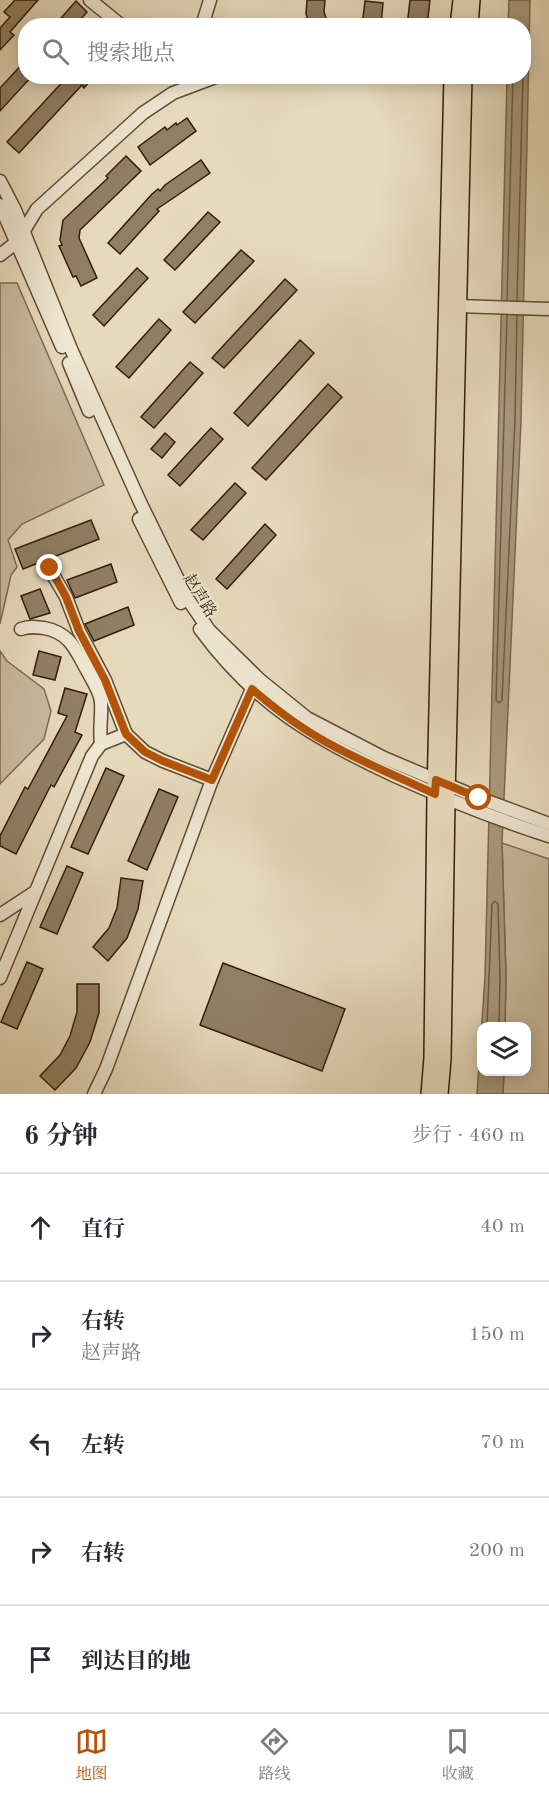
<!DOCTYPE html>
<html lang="zh">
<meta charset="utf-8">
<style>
:root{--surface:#fff;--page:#f2f2f3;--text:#2b2b33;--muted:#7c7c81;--line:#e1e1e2;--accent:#b45309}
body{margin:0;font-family:"Old Standard TT","Noto Serif SC",serif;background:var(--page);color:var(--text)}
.controls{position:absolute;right:18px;bottom:18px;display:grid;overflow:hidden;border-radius:12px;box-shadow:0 3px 15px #0003}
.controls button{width:54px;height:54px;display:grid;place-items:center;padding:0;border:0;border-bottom:2px solid var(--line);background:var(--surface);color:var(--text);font:30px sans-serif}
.stop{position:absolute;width:18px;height:18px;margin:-14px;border:4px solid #b45309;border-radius:50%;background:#fff}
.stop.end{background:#b45309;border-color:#fff;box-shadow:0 2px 6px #0008}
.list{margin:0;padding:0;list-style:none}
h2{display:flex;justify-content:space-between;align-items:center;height:78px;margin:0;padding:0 24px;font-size:26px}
h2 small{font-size:20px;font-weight:400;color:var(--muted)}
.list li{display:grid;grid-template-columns:39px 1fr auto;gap:18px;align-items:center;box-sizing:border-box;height:108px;padding:0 24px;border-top:2px solid var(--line)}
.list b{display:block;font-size:22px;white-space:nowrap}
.list p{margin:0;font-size:20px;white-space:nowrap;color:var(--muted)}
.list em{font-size:20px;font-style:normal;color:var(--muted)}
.icon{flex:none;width:33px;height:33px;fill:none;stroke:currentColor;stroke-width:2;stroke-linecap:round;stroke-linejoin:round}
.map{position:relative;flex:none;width:549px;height:1094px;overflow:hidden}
.search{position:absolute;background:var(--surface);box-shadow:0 3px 15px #0003;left:18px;right:18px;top:18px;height:66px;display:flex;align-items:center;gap:15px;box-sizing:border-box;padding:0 21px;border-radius:24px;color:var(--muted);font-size:22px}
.sheet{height:618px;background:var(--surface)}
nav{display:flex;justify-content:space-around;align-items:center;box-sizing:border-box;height:84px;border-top:2px solid var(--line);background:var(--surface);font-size:16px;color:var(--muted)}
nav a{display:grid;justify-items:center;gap:3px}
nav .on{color:var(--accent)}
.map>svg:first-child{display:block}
</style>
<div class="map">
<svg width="549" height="1094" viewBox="0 0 549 1094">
<rect width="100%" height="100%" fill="#e7dabc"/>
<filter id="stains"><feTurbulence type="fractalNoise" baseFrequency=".00333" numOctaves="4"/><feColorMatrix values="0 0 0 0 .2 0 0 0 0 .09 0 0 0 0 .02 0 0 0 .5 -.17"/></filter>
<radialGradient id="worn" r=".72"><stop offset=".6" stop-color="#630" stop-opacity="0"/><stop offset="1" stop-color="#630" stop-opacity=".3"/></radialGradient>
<g fill="#c9ba9d" stroke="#7e6c51" stroke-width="1.5">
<path d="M0 283H17L104 485 22 524 8 540 17 567 11 575 0 624Z"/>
<path d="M0 651 7 661 44 689 51 711 44 739 0 784Z"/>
<path d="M502 843 549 859V1094H503L504 1072H526V1026H505L506 977Z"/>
</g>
<path fill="#aa9a7e" stroke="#7b684e" stroke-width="1.5" d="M509 0H530L521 421 502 843 506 977 505 1026H482V1072H504L503 1094H477L485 977 507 77 524 76V26L508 25Z"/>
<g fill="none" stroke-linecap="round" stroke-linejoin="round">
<g stroke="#6f5c42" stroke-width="1.5">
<path d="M507 300 513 76"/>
<path d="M517 300 523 76"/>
<path d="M507 315 496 700 499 703 502 700 515 420 517 315"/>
<path d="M487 1026 492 904 495 901 498 904 500 977 499 1026"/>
</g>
</g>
<g fill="#917f64" stroke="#341d05" stroke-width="1.5">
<path d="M15 0H38L10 32 14 35 0 50V28L10 17 4 12Z"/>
<path d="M307 0H325L324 12 329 26H310L306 14Z"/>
<path d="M410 0H430L427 26H407Z"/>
<path d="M76 1 87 12 75 26H54Z"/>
<path d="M365 1 383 3 381 26H362Z"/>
<path d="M26 60V76H32L0 111V88Z"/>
<path d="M68 76H94L84 88 82 85 19 153 7 142Z"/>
<path d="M187 118 196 131 150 165 138 147 165 127 167 130 176 123 177 125Z"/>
<path d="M126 156 141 171 80 230 79 238 97 278 81 286 76 276 73 277 59 246 62 245 60 240 63 220 108 178 106 176Z"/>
<path d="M201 160 210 173 157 209 159 211 120 254 108 243 152 194 158 189 160 191 165 185Z"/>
<path d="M208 212 220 222 175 270 164 260Z"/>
<path d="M241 250 254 261 195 323 183 312Z"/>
<path d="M137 268 148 278 104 326 93 315Z"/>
<path d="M285 279 297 290 224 368 212 358Z"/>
<path d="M159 319 171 330 129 378 116 367Z"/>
<path d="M300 340 314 353 248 426 234 413Z"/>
<path d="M190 362 203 373 154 428 141 417Z"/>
<path d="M328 384 342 397 266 480 252 468Z"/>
<path d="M211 428 223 439 180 486 168 475Z"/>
<path d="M165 433 175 442 162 458 151 449Z"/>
<path d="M235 483 246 493 203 540 191 530Z"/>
<path d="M91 520 99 539 23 569 15 549Z"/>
<path d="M265 524 276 535 227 589 216 579Z"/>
<path d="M111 564 117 582 75 598 67 580Z"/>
<path d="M40 589 50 613 30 619 21 596Z"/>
<path d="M128 607 134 625 94 641 85 624Z"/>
<path d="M39 651 61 657 55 680 33 675Z"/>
<path d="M65 688 87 694 75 732 82 735 54 787 51 785 16 854 0 846V836L25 787 28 789 67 716 58 713Z"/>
<path d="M106 768 124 776 88 854 71 847Z"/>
<path d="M159 789 178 797 147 870 128 861Z"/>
<path d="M67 866 83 873 57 934 40 927Z"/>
<path d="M121 878 143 881 138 909 127 938 108 961 93 947 109 928 117 908Z"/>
<path d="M27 962 43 969 17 1029 1 1022Z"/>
<path d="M223 963 345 1009 322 1071 200 1025Z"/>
<path d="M77 984H99V1013L90 1042 76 1068 55 1090 40 1076 60 1055 70 1036 77 1012Z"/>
</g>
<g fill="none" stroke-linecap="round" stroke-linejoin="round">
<g stroke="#614c33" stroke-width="15">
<g id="minor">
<path d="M90 0 122 26"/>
<path d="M202 26 210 0"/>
<path d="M0 181 15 210 71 349 140 502 187 598 209 630 260 680 307 718 384 758 479 798 549 824"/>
<path d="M0 205 62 347"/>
<path d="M0 255 17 242 37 209 143 113 173 93 213 78V76"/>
<path d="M458 306 549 309"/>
<path d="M69 363 89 411"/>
<path d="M139 519 181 603"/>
<path d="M21 629C30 626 36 627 44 628 71 633 76 651 88 672 93 682 100 691 101 702 102 716 99 730 101 744"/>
<path d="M200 629C255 704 313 738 395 776 446 799 496 819 549 836"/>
<path d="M126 734 145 752 163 761 212 780"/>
<path d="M0 915 35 892"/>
<path d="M0 978 92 756 101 744 126 734 105 680 79 631 66 597 49 568"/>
<path d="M94 1094 106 1069 212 780 252 689"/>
</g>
</g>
<g stroke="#341d05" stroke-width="18">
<g id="major">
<path d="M458 26 461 0"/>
<path d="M470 26 472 0"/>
<path d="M429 1094 432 1058 435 794 452 76"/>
<path d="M440 1094 443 1059 447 800 464 76"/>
</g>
</g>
<use href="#minor" stroke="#efe7d3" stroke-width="12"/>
<use href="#major" stroke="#e7dabc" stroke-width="15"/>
</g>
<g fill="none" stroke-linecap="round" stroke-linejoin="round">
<path stroke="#b45309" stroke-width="8" d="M50 568 66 597 79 631 105 680 126 734 145 752 163 761 212 780 252 689C273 707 295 724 319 738 356 760 397 776 435 794L436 780 479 798"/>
</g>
<g text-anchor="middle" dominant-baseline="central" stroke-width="4.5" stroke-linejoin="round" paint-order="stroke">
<g font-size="16" fill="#341d05" stroke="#efe7d3">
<text transform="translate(199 596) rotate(58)">赵声路</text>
</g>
</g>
<rect width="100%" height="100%" filter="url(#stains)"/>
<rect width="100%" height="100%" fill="url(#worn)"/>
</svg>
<div class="controls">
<button><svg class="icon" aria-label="layers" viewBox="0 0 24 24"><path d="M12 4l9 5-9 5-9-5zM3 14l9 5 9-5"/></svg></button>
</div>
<div class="stop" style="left:479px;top:798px"></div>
<div class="stop end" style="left:50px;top:568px"></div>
<div class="search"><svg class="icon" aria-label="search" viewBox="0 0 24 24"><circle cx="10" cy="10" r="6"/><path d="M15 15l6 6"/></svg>搜索地点</div>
</div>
<section class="sheet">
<h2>6 分钟<small>步行 · 460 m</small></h2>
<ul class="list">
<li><svg class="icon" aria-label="ahead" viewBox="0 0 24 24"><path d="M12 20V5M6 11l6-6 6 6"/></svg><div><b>直行</b></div><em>40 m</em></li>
<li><svg class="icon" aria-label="right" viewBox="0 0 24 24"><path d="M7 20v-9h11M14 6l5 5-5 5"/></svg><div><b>右转</b><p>赵声路</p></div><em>150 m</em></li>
<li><svg class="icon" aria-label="left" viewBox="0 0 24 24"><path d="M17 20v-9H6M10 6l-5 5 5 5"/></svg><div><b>左转</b></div><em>70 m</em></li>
<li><svg class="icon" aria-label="right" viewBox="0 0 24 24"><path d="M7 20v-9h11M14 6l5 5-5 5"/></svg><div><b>右转</b></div><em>200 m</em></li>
<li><svg class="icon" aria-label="arrive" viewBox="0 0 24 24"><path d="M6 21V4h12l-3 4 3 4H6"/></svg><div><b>到达目的地</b></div></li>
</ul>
</section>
<nav>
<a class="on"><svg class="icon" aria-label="map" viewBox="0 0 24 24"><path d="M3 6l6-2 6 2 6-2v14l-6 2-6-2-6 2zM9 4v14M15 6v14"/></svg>地图</a>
<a><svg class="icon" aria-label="directions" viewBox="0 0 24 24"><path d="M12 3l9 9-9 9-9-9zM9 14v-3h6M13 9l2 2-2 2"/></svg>路线</a>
<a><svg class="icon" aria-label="saved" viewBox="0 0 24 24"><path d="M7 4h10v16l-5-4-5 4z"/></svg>收藏</a>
</nav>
